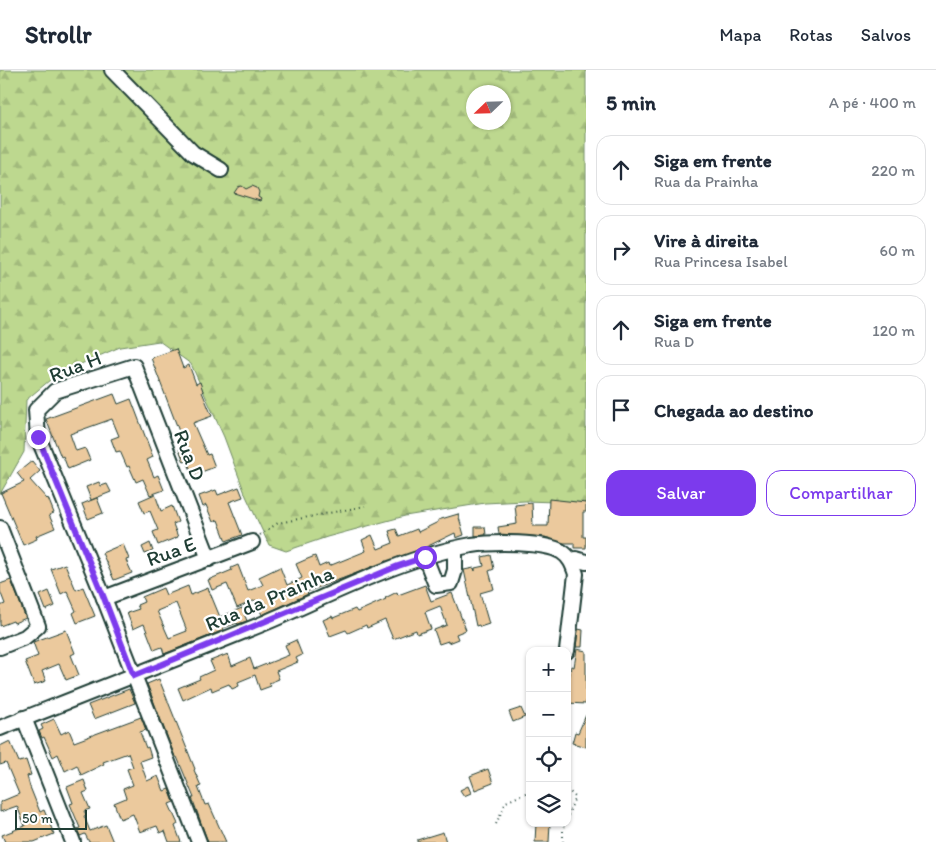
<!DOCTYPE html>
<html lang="pt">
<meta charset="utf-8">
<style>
:root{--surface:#fff;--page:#f6f6f7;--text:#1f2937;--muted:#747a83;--line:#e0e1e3;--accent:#7c3aed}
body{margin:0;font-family:Itim,sans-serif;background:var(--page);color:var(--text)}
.controls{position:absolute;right:15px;bottom:15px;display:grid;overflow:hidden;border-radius:10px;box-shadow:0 1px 4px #0004}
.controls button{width:45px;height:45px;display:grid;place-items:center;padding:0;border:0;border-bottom:1px solid var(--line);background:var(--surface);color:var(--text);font:25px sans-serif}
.compass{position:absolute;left:466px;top:15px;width:45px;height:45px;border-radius:50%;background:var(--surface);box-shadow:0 1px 4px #0004;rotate:247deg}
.scale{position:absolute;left:15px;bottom:12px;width:72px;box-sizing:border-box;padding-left:5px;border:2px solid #1f3d34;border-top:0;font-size:14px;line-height:18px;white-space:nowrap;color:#1f3d34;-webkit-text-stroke:4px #fff;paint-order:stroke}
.stop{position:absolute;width:15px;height:15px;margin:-11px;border:4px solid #7c3aed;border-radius:50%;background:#fff}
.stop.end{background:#7c3aed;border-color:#fff;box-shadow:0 1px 5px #0008}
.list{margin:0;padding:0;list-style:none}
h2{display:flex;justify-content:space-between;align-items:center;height:65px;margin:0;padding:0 20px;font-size:21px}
h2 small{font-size:16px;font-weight:400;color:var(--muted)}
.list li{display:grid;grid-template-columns:32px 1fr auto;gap:15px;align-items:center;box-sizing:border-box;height:70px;margin:0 10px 10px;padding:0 10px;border:1px solid var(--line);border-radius:15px}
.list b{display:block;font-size:19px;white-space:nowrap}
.list p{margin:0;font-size:16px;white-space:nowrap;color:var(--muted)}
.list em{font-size:16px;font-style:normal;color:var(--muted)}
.actions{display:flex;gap:10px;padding:15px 20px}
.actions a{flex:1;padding:11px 0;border:1px solid var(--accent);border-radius:15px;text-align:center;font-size:18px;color:var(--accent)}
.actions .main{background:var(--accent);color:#fff}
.icon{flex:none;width:28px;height:28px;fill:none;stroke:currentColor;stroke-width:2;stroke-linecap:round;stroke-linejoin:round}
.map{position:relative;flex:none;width:586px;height:772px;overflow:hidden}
header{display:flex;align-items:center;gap:30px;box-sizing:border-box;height:70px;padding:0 25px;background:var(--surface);border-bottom:1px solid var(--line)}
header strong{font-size:24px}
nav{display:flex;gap:28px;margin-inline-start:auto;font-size:18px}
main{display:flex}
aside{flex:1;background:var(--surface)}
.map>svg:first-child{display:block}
</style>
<header>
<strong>Strollr</strong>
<nav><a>Mapa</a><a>Rotas</a><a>Salvos</a></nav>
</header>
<main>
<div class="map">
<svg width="586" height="772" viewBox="0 0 586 772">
<defs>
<pattern id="forest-firs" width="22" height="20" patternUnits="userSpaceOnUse" patternTransform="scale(1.25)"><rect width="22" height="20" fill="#bdd88f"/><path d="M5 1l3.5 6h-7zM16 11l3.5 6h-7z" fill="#a2ba7c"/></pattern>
</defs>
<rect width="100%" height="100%" fill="#fff"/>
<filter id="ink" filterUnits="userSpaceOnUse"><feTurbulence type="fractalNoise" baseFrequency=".02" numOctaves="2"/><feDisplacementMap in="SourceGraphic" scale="10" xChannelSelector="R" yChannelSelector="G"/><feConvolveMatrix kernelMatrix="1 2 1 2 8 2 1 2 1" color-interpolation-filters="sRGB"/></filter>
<g filter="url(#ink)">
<path fill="url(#forest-firs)" stroke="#6e8a62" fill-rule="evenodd" d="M0 0H586V433L525 431 485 433 405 446 327 467 286 481 269 475 246 426 224 367 191 294 159 271 120 277 85 292 50 310 26 330 24 382 0 424ZM473 22H503V52H473Z"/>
<g fill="#ebc99d" stroke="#1f3d34" fill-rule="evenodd">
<path d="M242 116 246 119 252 116 257 118 259 122 258 127 261 129 260 131 234 123 238 117Z"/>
<path d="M176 279 183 298 189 295 196 314 200 312 203 321 202 322 212 346 193 353 207 385 210 384 215 397 193 405 187 391 184 392 179 379 185 377 151 288Z"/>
<path d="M114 324 118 334 131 329 153 387 147 390 154 407 158 405 164 420 150 425 143 409 136 412 129 396 127 397 120 381 116 382 111 369 119 366 112 349 70 364 76 381 85 378 90 390 68 399 63 386 61 387 46 349Z"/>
<path d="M32 391 40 401 30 410 47 429 48 428 54 443 49 445 55 458 36 466 37 469 23 475 1 423 24 412 17 403Z"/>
<path d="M99 412 101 416 107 414 111 422 91 430 86 417Z"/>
<path d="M239 417 243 427 229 432 242 465 226 471 218 450 213 452 206 435 203 437 199 426 216 420 218 425Z"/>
<path d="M155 424 161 441 172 436 178 452 173 454 178 467 158 475 153 462 158 460 150 441 144 443 139 431Z"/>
<path d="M97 428 103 443 88 449 82 434Z"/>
<path d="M549 429 586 433V442H583V467H586V478H574V473H563L545 467 499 464 498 457 517 454 515 435 532 433 533 456H548Z"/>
<path d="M458 444 464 465 456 468 455 463 424 478 306 522 308 524 262 545 256 530 237 538 227 514 212 520 208 510 232 500 231 498 238 495 248 521 263 515 259 507 280 497 287 515 302 508 296 494 305 490 315 486 319 497 328 493 329 496 366 481 362 470 372 465 378 479 393 473 389 461 396 459 399 466 417 459 418 462 438 452V450Z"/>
<path d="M475 457H485L486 465 475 466Z"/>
<path d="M150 473 153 481 145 484 142 477Z"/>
<path d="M123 474 129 489 126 490 132 503 114 510 102 483Z"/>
<path d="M491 485 494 499 489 501 494 519 480 523 489 554 480 557 479 555 476 556 464 500 474 498 475 501V498L484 496 482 487Z"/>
<path d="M65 494 76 520 83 517 95 546 77 553 73 543 76 541 67 521 61 524 51 499Z"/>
<path d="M11 510 26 548 14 553 13 551 0 556V536L5 534 0 521V514Z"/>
<path d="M425 515 431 531 452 523 466 560 456 564 458 569 448 573V571L439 574 434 560 447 555 440 536 425 542 431 559 417 564 416 560 393 569 385 550 367 558 366 555 348 563 346 560 330 566 323 550 332 546 333 548 355 539 357 542 386 529 385 528 397 522 398 525Z"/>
<path d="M188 516 191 525 208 518 220 547 242 538 247 551 238 554 237 553 223 558 224 560 164 584 162 577 154 580 144 554 133 559 127 543 139 539 137 535 144 532 142 527 163 518 166 525ZM176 533 187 561 169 568 157 541Z"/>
<path d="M49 521 55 536 46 540 40 525Z"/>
<path d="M578 559 583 560 582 577H576Z"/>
<path d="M66 560 75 583 71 585 79 605 66 610 59 594 42 601 46 611 34 615 25 591 38 586 33 572Z"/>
<path d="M296 570 302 585 296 588 298 592 276 601 279 609 269 613 271 616 260 620 255 605 238 612 239 616 232 619 229 614 212 621 211 617 183 630 178 618 200 609 199 607 214 600 210 591 228 584 232 596 250 588 254 599 289 585 285 575Z"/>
<path d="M577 579 586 581V634L567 633 568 610H569L571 596 574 597Z"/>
<path d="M159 609 195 699 194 700 201 716 198 717 205 735 209 734 226 772H208L192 728H194L177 687H175L147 614Z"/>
<path d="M129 619 135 633 94 649 88 635Z"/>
<path d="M521 638 525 647 513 652 509 642Z"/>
<path d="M586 645V677L572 673 575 662 578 663Z"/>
<path d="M141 647 146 660 140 662 146 678 148 677 151 687 140 691 147 711 158 706 164 721 169 719 174 732 169 734 178 754 175 756 181 772H169L165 761 160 763 157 756 140 762 133 744 120 749 114 733 126 728 123 719 133 715 127 699 133 697 128 683 103 692 104 694 81 705 77 695 65 701 58 684 53 687 44 667 42 668 39 661 43 659 41 655 54 649 61 664 69 660 74 672Z"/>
<path d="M10 671 19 692 26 690 31 705 27 706 30 717 40 742 44 740 54 764 34 772H5L2 765 25 756 17 736 0 742V732L19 724 6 693 0 695V676Z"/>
<path d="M488 699 493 713 475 720 470 706Z"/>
<path d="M84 710 88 721 83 723 90 739 84 741 86 745 84 746 90 761 106 755 113 772H89L85 764 80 766 77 759 80 758 70 734 73 733 67 717Z"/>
<path d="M468 716 471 723 464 726 460 720Z"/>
<path d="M536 753H550L549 772H535Z"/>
<path d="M443 762 446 772H417V770Z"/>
</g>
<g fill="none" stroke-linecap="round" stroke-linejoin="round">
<g stroke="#1f3d34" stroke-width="18">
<g id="minor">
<path d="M112 0 193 83 221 100"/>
<path d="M0 458 38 556 25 567 0 577"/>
<path d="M425 487 436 515 451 513 455 500V479"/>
<path d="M572 492 576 489 586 492"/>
<path d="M104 528 252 472"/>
<path d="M24 648 73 772"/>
<path d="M0 658C89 623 179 588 267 552 332 524 403 487 472 475 492 472 545 471 562 482 570 487 573 495 576 504L567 581"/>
<path d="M199 772 104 528 38 367 36 340 55 321 134 296 209 489"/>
</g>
</g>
<g stroke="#1f3d34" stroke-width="2" stroke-dasharray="1 4" stroke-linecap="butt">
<path d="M260 465 278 453 365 436"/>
<path d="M567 719 575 727 567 748"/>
<path d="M496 754 506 732 530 721"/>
<path d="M563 772V758L565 753"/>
</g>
<use href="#minor" stroke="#fff" stroke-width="14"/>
</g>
</g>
<g fill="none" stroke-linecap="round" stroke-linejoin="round" filter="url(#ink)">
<path stroke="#7c3aed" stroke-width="6" d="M38 367 104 528 134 606 398 496 425 487"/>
</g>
<g text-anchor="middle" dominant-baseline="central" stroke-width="4.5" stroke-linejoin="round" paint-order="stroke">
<g font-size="21" fill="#1f3d34" stroke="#fff">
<text transform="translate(75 296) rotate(-21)">Rua H</text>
<text transform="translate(190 385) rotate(69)">Rua D</text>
<text transform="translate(171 481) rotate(-20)">Rua E</text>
<text transform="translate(269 528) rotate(-23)">Rua da Prainha</text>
</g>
</g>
</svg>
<div class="controls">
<button>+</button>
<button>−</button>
<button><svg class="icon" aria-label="locate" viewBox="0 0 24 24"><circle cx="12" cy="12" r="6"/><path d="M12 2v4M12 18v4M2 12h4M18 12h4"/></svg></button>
<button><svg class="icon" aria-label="layers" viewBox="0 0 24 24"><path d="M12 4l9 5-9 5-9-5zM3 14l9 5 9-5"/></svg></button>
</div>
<svg class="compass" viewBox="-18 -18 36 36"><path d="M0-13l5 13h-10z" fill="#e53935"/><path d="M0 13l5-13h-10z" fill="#747a83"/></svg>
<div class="scale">50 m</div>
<div class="stop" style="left:425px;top:487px"></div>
<div class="stop end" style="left:38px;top:367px"></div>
</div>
<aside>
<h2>5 min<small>A pé · 400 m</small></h2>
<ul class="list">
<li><svg class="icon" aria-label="ahead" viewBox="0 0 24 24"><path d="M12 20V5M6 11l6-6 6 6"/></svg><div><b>Siga em frente</b><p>Rua da Prainha</p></div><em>220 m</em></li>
<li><svg class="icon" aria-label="right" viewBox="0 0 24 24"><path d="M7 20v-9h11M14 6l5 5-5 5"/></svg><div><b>Vire à direita</b><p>Rua Princesa Isabel</p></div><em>60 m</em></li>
<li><svg class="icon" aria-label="ahead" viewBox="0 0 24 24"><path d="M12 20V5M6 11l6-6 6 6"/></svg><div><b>Siga em frente</b><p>Rua D</p></div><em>120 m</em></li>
<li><svg class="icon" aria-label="arrive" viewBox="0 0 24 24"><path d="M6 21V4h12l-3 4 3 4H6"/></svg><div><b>Chegada ao destino</b></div></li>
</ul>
<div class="actions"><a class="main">Salvar</a><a>Compartilhar</a></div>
</aside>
</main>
